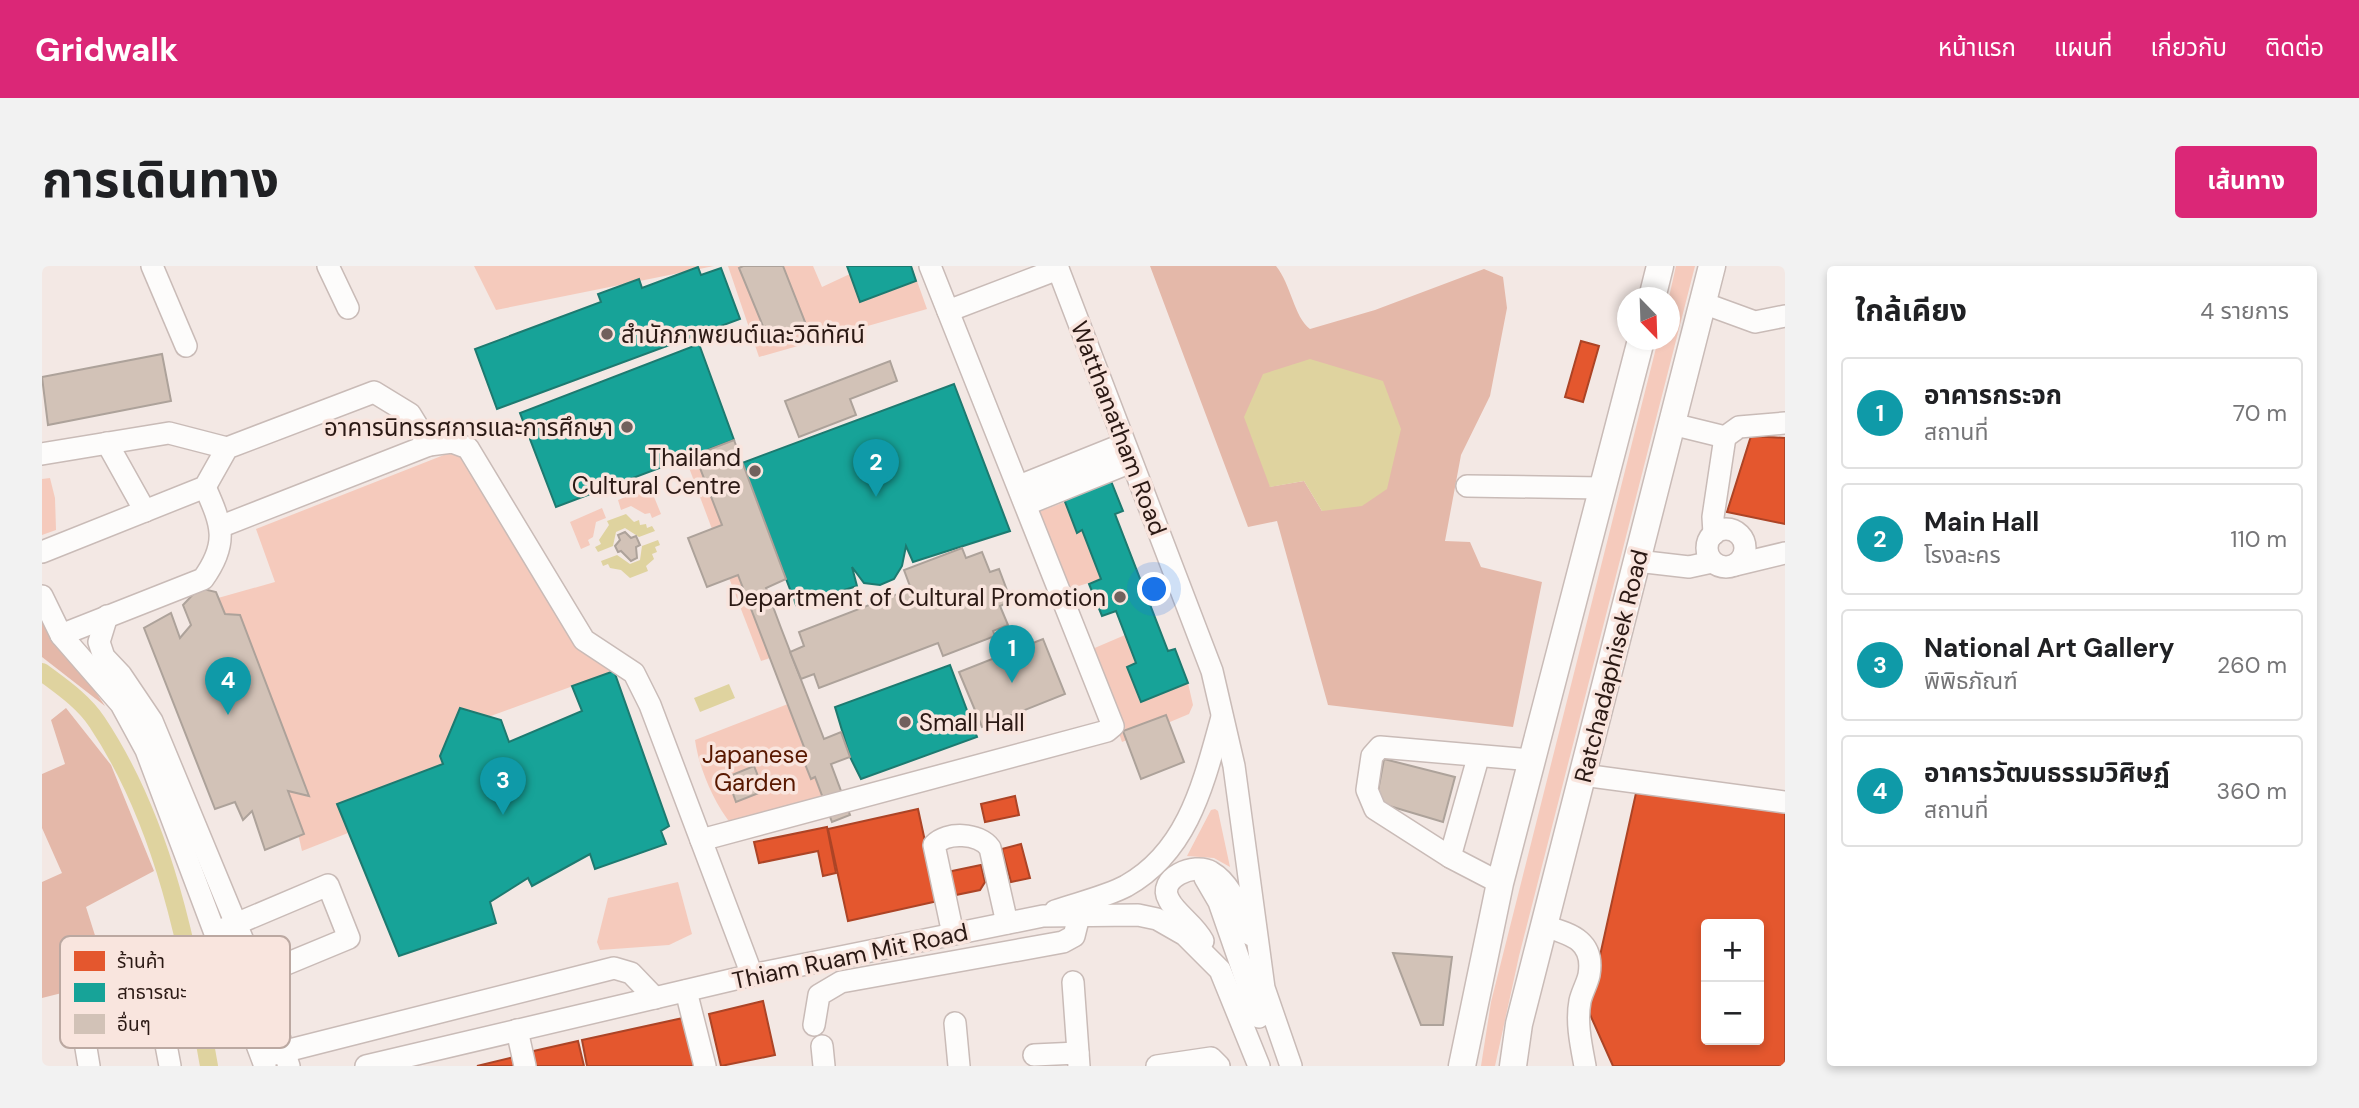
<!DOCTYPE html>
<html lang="th">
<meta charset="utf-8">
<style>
:root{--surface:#fff;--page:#f2f2f2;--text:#202124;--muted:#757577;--line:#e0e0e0;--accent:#db2777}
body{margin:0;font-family:"DM Sans","Noto Sans Thai",sans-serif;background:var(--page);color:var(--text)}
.controls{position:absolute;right:21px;bottom:21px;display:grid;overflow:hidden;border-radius:7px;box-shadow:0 4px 10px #0003}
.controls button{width:63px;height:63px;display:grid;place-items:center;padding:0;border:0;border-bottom:2px solid var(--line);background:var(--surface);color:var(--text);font:35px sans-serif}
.compass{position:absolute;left:1575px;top:21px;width:63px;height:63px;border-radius:50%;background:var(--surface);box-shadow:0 4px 10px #0003;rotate:157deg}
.you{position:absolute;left:1113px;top:324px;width:24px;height:24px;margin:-18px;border:5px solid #fff;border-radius:50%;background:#1a73e8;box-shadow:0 0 0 10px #1a73e833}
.badge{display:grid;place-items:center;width:46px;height:46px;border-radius:50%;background:var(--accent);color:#fff;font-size:23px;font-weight:700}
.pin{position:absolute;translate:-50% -58px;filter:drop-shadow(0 2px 4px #0008)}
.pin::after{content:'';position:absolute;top:37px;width:24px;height:21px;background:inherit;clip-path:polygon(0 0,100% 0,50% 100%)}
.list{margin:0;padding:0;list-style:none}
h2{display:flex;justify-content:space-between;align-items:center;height:91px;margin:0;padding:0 28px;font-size:30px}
h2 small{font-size:23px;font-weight:400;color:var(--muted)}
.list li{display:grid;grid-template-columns:46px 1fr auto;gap:21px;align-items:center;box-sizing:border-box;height:112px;margin:0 14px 14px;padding:0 14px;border:2px solid var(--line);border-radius:7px}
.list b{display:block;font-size:26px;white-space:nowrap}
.list p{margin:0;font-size:23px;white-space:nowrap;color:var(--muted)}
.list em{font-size:23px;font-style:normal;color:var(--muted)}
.map{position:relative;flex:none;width:1743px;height:800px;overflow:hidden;border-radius:7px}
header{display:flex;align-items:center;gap:42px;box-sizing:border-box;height:98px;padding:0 35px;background:var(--accent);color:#fff}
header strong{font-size:33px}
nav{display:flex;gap:38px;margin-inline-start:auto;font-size:24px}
.intro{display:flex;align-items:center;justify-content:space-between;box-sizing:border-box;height:168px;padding:0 42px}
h1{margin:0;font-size:49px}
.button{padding:18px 32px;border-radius:7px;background:var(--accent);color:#fff;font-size:24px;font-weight:700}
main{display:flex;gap:42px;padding:0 42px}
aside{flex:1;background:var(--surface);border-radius:7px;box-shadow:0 4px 10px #0003}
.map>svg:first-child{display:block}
</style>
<header>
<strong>Gridwalk</strong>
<nav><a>หน้าแรก</a><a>แผนที่</a><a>เกี่ยวกับ</a><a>ติดต่อ</a></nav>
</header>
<div class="intro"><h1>การเดินทาง</h1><a class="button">เส้นทาง</a></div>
<main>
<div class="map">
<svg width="1743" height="800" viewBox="0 0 1743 800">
<rect width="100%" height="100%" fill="#f3e8e4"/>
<g fill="#f5cabc">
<path d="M432 0H672L454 44Z"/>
<path d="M686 0H771L780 21 810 7 870 1 885 43 717 91Z"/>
<path d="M1634 0H1653L1477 690 1453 800H1439L1449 736 1616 74H1628L1627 31Z"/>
<path d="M412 185 424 191 572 405 446 451 419 442 398 489 401 498 295 538 306 567 260 585 246 525 267 529 198 349 183 348 176 332 233 316 214 263Z"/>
<path d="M653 189 680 259 670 263 643 191Z"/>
<path d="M8 212 13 232 14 264 0 269V213Z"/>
<path d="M608 221 619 248 610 252 608 247 603 248 589 240 579 244 576 234Z"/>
<path d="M1023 236 1036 266 1040 264 1059 313 1024 324 993 247Z"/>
<path d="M560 242 564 252 554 256 551 271 546 274 548 279 539 283 528 256Z"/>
<path d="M696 309 728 392 719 395 687 312Z"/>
<path d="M1083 369 1094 397 1085 401 1098 436 1146 417 1151 439 1147 448 1080 476 1048 384Z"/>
<path d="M746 438 762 481 758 483 769 513 773 511 781 532 689 558C671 535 657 502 653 474Z"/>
<path d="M1173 543 1176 545 1188 601 1172 592 1145 590 1169 544Z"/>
<path d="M636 616 650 668 627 679 558 684 555 676 566 632Z"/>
</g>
<g fill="#e4b8a9" fill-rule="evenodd">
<path d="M1108 0H1234C1249 18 1252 51 1268 63L1333 44 1442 3 1461 11 1465 42 1448 130 1419 189 1403 275 1428 276 1439 301 1500 316 1471 461 1286 439 1235 255 1206 261ZM1359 163 1280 245 1262 215 1227 221Z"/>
<path d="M0 345 63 440 0 391Z"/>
<path d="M24 442 69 499 112 605 44 641 57 682 82 673 95 708 0 732V616L20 607 0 562V508L23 498 9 454Z"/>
</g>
<g fill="#dfd39f">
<path d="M1268 93 1341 115 1359 163 1345 223 1320 240 1280 245 1262 215 1228 221 1202 151 1221 108Z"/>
<path d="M584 248 592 256 597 254 598 259 604 258 605 262 610 260 613 265 597 271 583 262 574 266 571 280 556 286 553 281 559 278 557 274 567 259 565 255Z"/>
<path d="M616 274 618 279 613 281 615 286 610 288 612 293 604 300 606 305 588 312 579 304 568 302 566 298 561 300 559 295 575 289 588 298 598 294 600 280Z"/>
<path d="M687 418 693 432 658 446 652 432Z"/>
</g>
<g fill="#e4572e" stroke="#ac4426" stroke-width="2" fill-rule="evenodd">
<path d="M1539 75 1557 80 1541 136 1523 131Z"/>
<path d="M1709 170 1743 172V258L1685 246Z"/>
<path d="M1594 527 1743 545V800H1571L1546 744ZM1664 658H1717V774H1664Z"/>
<path d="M973 530 977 549 943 556 939 538Z"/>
<path d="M876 543 896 635 806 655 786 563Z"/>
<path d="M785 561 794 607 781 610 776 585 717 597 712 576Z"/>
<path d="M979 578 988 612 969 616 960 583Z"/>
<path d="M939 599 943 616 938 624 909 630 905 606Z"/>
<path d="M721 735 733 789 679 800 667 748Z"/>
<path d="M641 752 652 800H545L540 774Z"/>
<path d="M536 775 542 800H491L487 786Z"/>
<path d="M472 791 475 800H435Z"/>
</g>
<g fill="#17a398" stroke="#1d7a70" stroke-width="2">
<path d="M805 0H869L874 15 818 36Z"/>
<path d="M656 1 659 9 679 2 698 53 455 143 433 83 559 36 556 28 597 13 600 22Z"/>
<path d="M657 78 692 174 514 241 478 147Z"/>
<path d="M912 118 968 265 871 296 864 280 860 300 852 313 838 319 822 317 810 301 815 320 754 339 700 197Z"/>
<path d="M1067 210 1081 245 1073 248 1126 385 1133 383 1146 417 1099 436 1085 401 1094 397 1074 345 1060 350 1047 318 1059 313 1040 264 1035 267 1020 228Z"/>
<path d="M908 399 935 471 819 513 808 491 793 441Z"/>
<path d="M572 405 627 560 619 565 624 578 553 603 548 588 490 620 486 612 448 636 454 657 357 690 295 538 401 498 398 490 418 442 459 454 467 476 540 445 530 420Z"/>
</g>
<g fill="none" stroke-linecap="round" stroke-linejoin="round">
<path stroke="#dfd39f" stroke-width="18" d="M0 406C20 421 41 435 55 456 123 558 146 682 167 800"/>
</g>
<g fill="#d2c2b7" stroke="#ada29a" stroke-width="2">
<path d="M701 0H741L763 56 747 63 749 69 734 76 730 68 725 70 697 2Z"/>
<path d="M120 88 129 135 6 159 0 111Z"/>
<path d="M848 95 855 115 808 133 814 149 757 171 743 135Z"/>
<path d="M692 174 744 313 724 322 739 362 782 473 799 466 808 491 789 498 808 549 790 556 773 511 769 513 757 483 762 481 696 309 665 321 646 272 680 259 653 189Z"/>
<path d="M583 266 589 272 594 270 598 279 594 281 595 292 589 295 579 285 576 286 573 280 578 274 576 269Z"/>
<path d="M920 282 924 292 940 286 948 306 957 303 969 335 958 340 966 359 951 365 953 370 901 390 896 377 777 422 772 408 759 413 748 386 762 380 757 366 869 323 862 304Z"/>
<path d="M157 322 174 326 183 348 198 349 267 530 246 525 262 568 223 584 210 545 201 554 193 536 173 543 102 362 129 347 138 372 149 359 141 339Z"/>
<path d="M1001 373 1023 428 940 461 917 406Z"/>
<path d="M1124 449 1142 496 1099 513 1081 465Z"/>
<path d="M1342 493 1413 511 1401 556 1334 536Z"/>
<path d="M712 500 722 525 694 536 685 511Z"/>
<path d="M1351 687 1410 691 1401 759H1379Z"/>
</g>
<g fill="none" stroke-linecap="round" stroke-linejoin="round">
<g stroke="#c9bbb7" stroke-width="24">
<g id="minor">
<path d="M110 0 144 80"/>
<path d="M286 0 306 42"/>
<path d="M1015 0 1170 405 1192 500 1222 722 1249 800"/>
<path d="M1661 37 1713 56 1743 50"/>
<path d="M906 45 1016 3"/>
<path d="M1630 158 1683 171 1697 161 1743 157"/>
<path d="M65 177 103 245"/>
<path d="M0 188 127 167 185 182"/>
<path d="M977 220 1082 178"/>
<path d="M1425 220 1560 222"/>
<path d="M985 238 1089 196"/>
<path d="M180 260 387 179"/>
<circle cx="1684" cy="282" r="19"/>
<path d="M1672 268 1671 251 1683 171"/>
<path d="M0 286 163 221 185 182 332 126 368 148 387 179 410 176 426 182 542 374 592 407 608 439 710 709"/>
<path d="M1595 295 1647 301 1670 296"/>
<path d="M1693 299 1743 287"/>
<path d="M0 330 19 369 161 313C187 277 180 259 163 221"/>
<path d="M65 350 57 376 62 391 79 409 110 455 221 723 247 800"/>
<path d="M19 369 79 438 104 484 223 800"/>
<path d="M1541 509 1743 536"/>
<path d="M659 574 1065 465 1071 460 888 0"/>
<path d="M1408 591 1436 492"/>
<path d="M1163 612 1177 636 1217 751"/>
<path d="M1458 617 1408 591 1333 543 1325 524 1330 490 1338 481 1489 494"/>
<path d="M1013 645C1036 637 1063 631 1084 620 1147 585 1162 515 1180 451"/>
<path d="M1502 660C1528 668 1553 674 1547 709 1545 718 1540 726 1538 735 1534 756 1539 779 1543 800"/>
<path d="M182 663 286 619 307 672 203 715"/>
<path d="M911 668 892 579C905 565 937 567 948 582L965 657"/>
<path d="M1161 675C1153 659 1133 647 1127 634 1114 612 1153 596 1169 606 1190 618 1199 647 1209 669"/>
<path d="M1031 716 1037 800"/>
<path d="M644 725 663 800"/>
<path d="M913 757 917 800"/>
<path d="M772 759 777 729 799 716 1021 676 1032 670 1037 650"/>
<path d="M475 764 483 800"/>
<path d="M780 780 782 800"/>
<path d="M232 788 572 702 589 707 613 732"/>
<path d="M992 789 1036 787"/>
<path d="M47 800 42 770 106 754 121 763 128 800"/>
<path d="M324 800 710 709 1001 650 1096 649 1115 653 1143 669 1178 704 1217 800"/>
<path d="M1115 800 1169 792 1177 800"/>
</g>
</g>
<g stroke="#c9bbb7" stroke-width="29">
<g id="major">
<path d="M1610 32 1618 0"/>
<path d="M1420 800 1458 617 1599 74"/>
<path d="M1471 800 1477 758 1670 0"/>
</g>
</g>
<use href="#minor" stroke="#fdfcfb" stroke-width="21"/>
<use href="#major" stroke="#fdfcfb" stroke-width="26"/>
</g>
<g fill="#71615d" stroke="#f9e5de" stroke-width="2.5">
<circle cx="565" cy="68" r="7"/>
<circle cx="585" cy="161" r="7"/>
<circle cx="713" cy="205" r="7"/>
<circle cx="1078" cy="331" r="7"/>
<circle cx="863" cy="456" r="7"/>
</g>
<g text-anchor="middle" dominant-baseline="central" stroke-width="7" stroke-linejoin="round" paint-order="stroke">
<g font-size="24" fill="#2b1914" stroke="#f9e5de" text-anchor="end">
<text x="579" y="68" text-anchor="start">สำนักภาพยนต์และวิดิทัศน์</text>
<text x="571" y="161">อาคารนิทรรศการและการศึกษา</text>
<text x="699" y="191">Thailand<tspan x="699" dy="28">Cultural Centre</tspan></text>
<text x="1064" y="331">Department of Cultural Promotion</text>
<text x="877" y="456" text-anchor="start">Small Hall</text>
</g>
<g font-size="24" fill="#2b1914" stroke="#f9e5de">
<text transform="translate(1077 162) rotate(69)">Watthanatham Road</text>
<text transform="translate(1569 400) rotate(-76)">Ratchadaphisek Road</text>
<text transform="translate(808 690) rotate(-12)">Thiam Ruam Mit Road</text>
</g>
<g font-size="24" fill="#581800" stroke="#f9e5de">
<text x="713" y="488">Japanese<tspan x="713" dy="28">Garden</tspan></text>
</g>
</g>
<rect x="18" y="670" width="230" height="112" rx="10" fill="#f9e5de" stroke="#bba8a1" stroke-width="2"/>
<rect x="32" y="685" width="31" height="20" fill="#e4572e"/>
<rect x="32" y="717" width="31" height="19" fill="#17a398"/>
<rect x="32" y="748" width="31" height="20" fill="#d2c2b7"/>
<g font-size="19" fill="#2b1914">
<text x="75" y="702">ร้านค้า</text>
<text x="75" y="733">สาธารณะ</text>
<text x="75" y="765">อื่นๆ</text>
</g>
</svg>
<div class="controls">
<button>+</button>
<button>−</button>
</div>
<svg class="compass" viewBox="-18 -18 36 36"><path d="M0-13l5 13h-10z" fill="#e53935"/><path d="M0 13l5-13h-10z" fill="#757577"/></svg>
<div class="you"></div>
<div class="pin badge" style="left:970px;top:417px;background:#0f9aa8">1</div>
<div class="pin badge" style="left:834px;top:231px;background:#0f9aa8">2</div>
<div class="pin badge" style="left:461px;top:549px;background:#0f9aa8">3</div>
<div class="pin badge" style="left:186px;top:449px;background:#0f9aa8">4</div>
</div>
<aside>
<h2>ใกล้เคียง<small>4 รายการ</small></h2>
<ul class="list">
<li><span class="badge" style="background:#0f9aa8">1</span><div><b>อาคารกระจก</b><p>สถานที่</p></div><em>70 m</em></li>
<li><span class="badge" style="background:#0f9aa8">2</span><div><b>Main Hall</b><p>โรงละคร</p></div><em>110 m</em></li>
<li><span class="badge" style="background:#0f9aa8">3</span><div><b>National Art Gallery</b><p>พิพิธภัณฑ์</p></div><em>260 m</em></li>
<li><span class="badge" style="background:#0f9aa8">4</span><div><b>อาคารวัฒนธรรมวิศิษฏ์</b><p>สถานที่</p></div><em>360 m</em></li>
</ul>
</aside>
</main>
